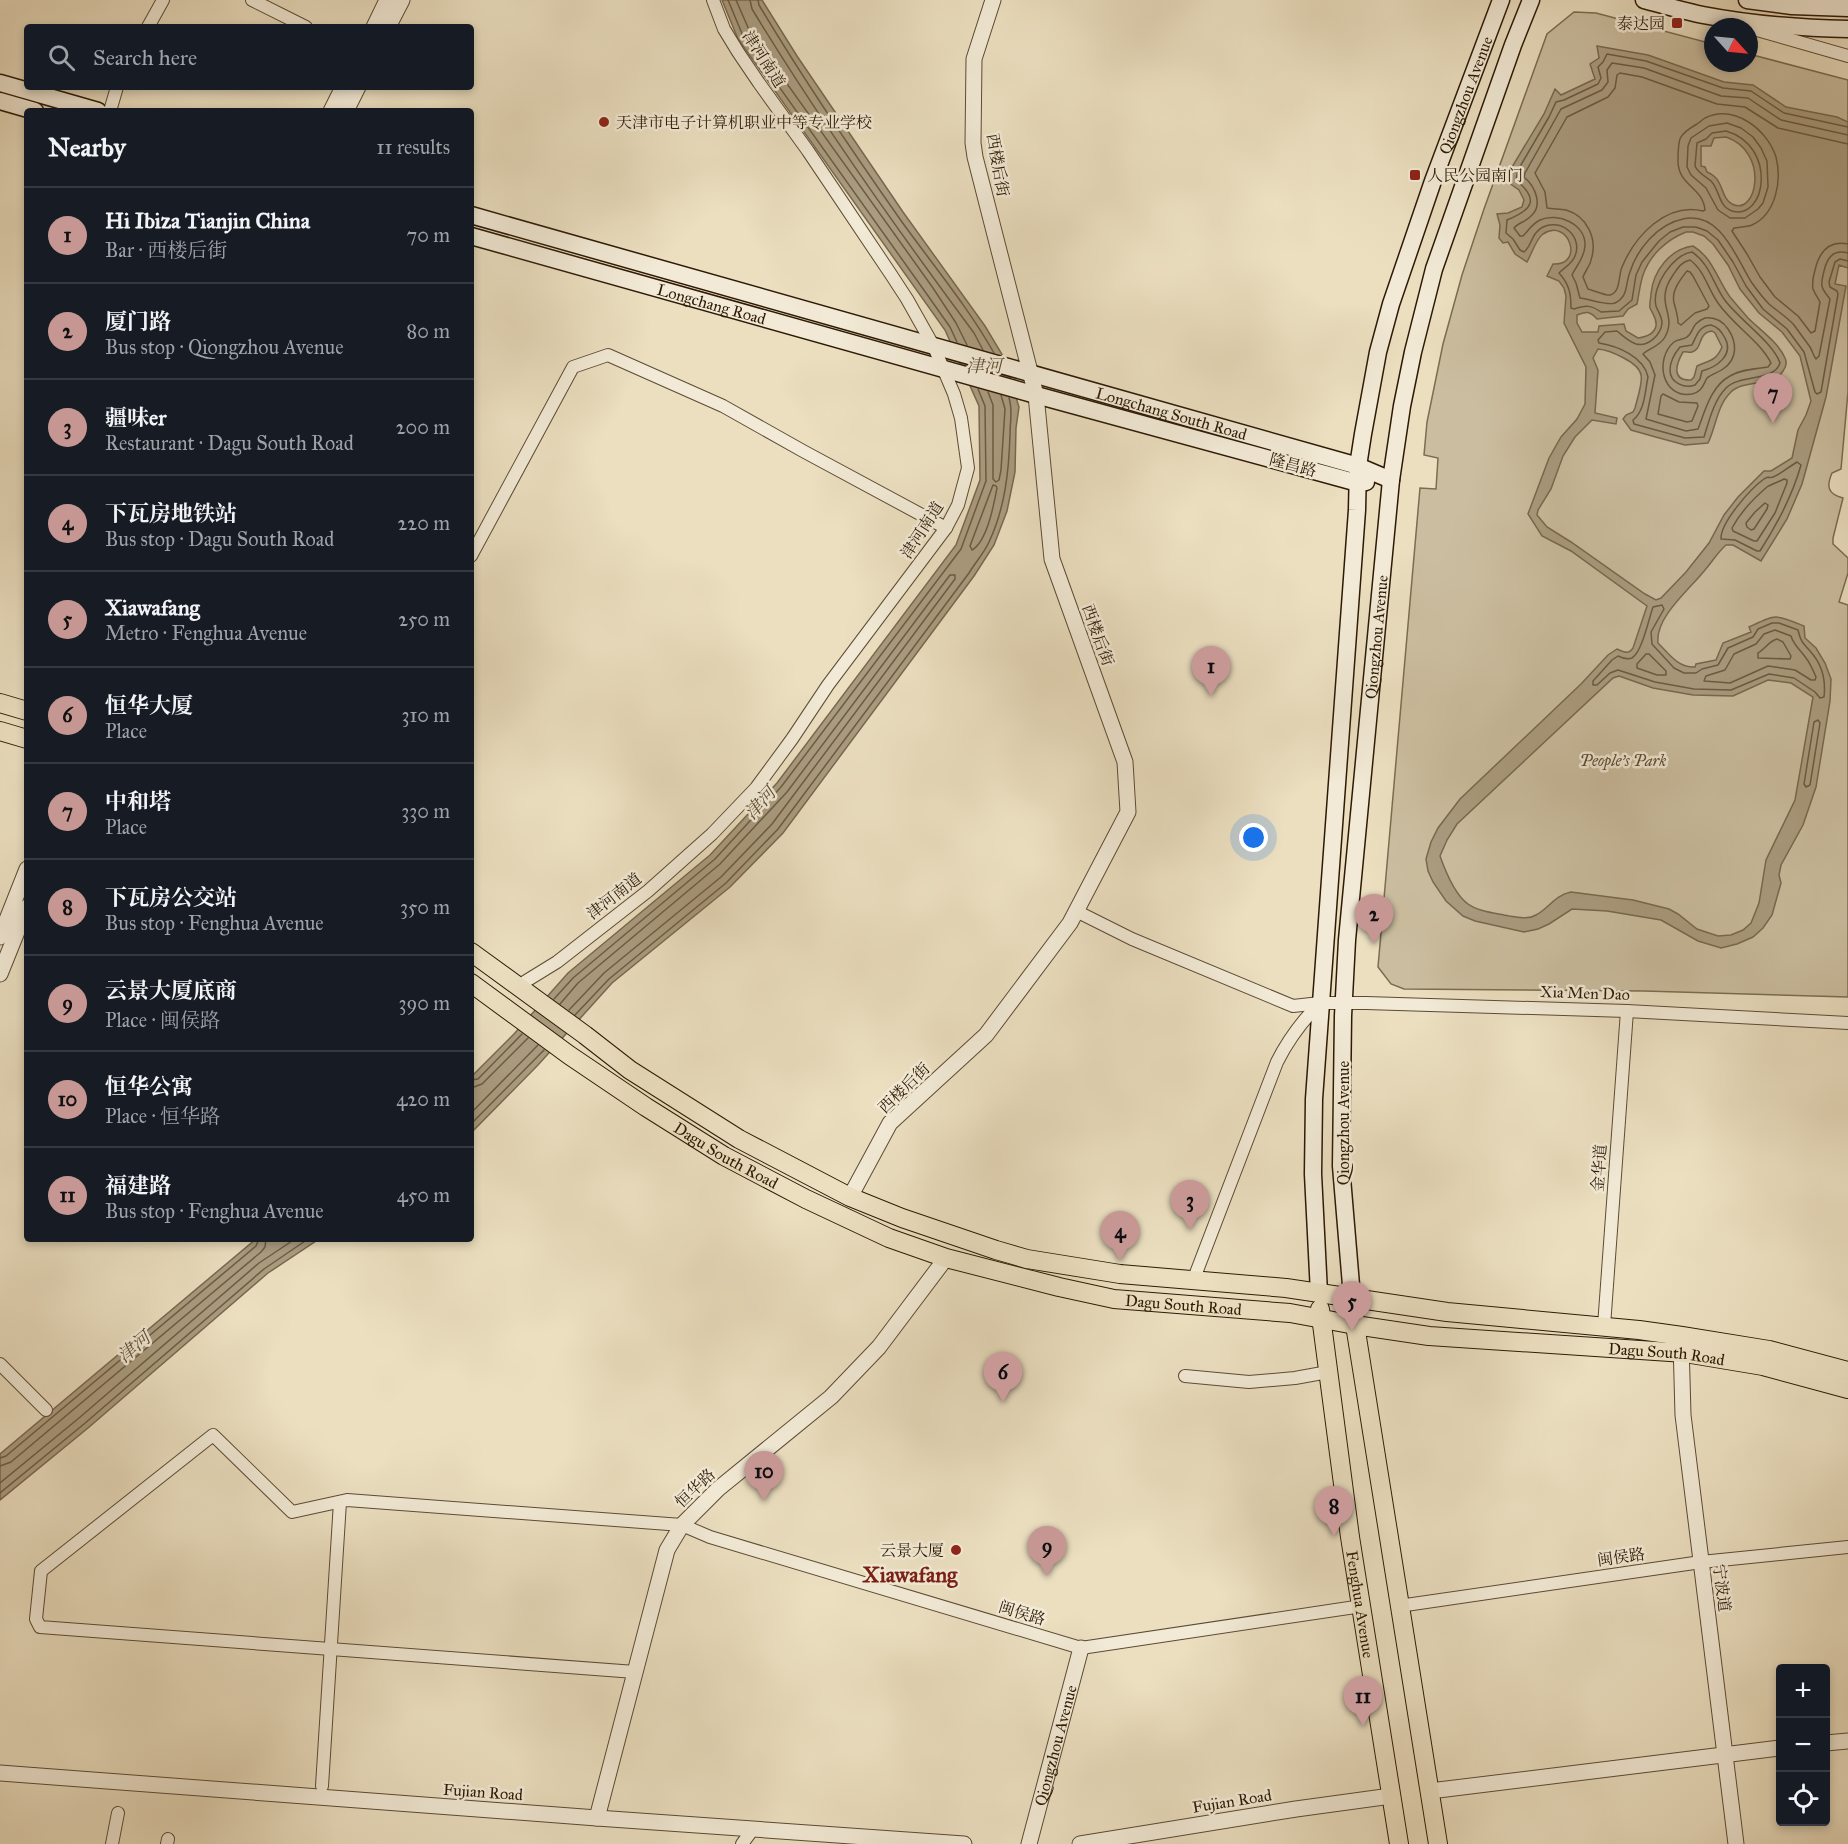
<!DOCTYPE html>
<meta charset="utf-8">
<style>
:root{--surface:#171b24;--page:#20242c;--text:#f1f3f6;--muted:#9ea1a6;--line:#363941;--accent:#c59692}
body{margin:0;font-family:"IM FELL Great Primer","Noto Serif SC",serif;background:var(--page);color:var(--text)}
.controls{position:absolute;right:18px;bottom:18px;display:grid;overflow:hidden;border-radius:6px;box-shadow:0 3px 9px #0003}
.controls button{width:54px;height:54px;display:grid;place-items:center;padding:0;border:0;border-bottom:2px solid var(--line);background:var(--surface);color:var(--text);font:30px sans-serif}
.compass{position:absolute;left:1704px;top:18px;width:54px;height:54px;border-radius:50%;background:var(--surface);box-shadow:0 3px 9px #0003;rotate:117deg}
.you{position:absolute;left:1254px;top:838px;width:21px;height:21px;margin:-15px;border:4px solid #fff;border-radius:50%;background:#1a73e8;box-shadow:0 0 0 9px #1a73e833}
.badge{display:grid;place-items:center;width:39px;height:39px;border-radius:50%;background:var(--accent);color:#111;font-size:20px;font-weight:700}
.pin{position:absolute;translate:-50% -50px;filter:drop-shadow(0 2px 3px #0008)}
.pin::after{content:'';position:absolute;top:32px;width:21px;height:18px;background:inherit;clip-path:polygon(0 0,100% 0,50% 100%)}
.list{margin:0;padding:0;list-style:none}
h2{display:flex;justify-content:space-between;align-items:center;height:78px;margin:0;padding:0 24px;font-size:26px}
h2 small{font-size:20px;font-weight:400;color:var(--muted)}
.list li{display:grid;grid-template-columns:39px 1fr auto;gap:18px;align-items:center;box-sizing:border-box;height:96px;padding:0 24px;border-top:2px solid var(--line)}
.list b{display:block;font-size:22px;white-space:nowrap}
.list p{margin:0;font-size:20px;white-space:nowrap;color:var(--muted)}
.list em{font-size:20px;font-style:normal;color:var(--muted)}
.icon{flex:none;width:33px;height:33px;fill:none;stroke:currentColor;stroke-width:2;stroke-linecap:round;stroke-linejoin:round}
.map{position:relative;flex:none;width:1848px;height:1844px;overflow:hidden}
.search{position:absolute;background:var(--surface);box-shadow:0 3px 9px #0003;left:24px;top:24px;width:450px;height:66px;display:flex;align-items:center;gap:15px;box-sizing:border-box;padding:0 21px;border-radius:6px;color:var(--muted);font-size:22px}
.panel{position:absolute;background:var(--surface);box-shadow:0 3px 9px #0003;left:24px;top:108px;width:450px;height:1134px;border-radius:6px}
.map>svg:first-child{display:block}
</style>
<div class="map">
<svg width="1848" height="1844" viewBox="0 0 1848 1844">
<rect width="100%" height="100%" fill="#ebdfc0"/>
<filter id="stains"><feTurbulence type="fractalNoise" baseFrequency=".00333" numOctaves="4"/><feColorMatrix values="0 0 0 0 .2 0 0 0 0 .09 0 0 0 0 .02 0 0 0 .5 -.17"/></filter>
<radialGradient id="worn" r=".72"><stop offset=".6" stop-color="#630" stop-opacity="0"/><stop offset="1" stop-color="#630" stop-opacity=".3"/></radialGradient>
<path fill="#cbbea0" stroke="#7c6c52" stroke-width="1.5" d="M1574 12 1596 13 1713 44V63H1749V54L1848 80V392L1841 469 1832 473C1826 487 1828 494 1843 498L1833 538V544L1848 558V573L1839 602 1848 605V997L1644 991 1404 989 1391 984 1378 967 1420 488 1436 489 1438 458 1424 455 1427 422 1443 344 1462 275 1484 209 1547 34Z"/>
<g fill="#aa9c80" stroke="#78684f" stroke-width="1.5" fill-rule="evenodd">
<path d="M722 0H762L797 56 903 212 985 326 1003 356 1019 407 1016 428 1015 472 1007 511 994 545 974 576 783 833 730 887 612 983 538 1065 471 1133V1077L514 1034 568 973 710 855 777 783 956 545 980 480 979 406 945 330 738 39Z"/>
<path d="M1597 46 1648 55 1724 82 1753 85 1786 107 1837 117 1848 122V268L1839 265 1835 284 1846 286 1826 397 1802 484 1787 519 1761 561 1733 545H1726C1718 552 1712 562 1705 570 1690 589 1655 617 1658 643 1669 654 1678 668 1695 667L1696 664 1716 660 1723 643 1751 632 1749 627C1777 614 1774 614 1804 626L1805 638 1816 648 1825 663 1831 679 1830 701 1816 787 1803 825 1781 865 1779 875 1781 883 1772 915 1763 928 1753 937 1737 944 1721 948 1698 941 1661 920 1607 911 1572 909 1549 924 1538 929 1524 932 1475 921 1463 916 1446 901 1433 882 1428 871 1426 859 1431 842 1438 828 1460 799 1581 684 1608 655 1617 649C1624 652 1628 655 1633 648L1647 606 1571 551 1542 536 1528 514 1549 458 1561 437 1577 419 1585 404 1586 367 1564 323 1566 296 1564 288 1559 281 1547 276 1553 264C1585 266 1569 217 1543 234 1536 239 1532 253 1527 262L1515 254 1508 242 1503 243 1499 238 1500 225 1497 214 1508 213 1522 207 1524 200 1519 190 1509 183 1512 167 1544 114 1555 89 1561 95 1595 79 1590 64 1599 58ZM1726 137C1770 152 1757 217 1732 204 1722 199 1723 184 1715 177 1713 175 1710 173 1707 172L1705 167 1701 166V146H1711L1714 138ZM1686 232H1693L1704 236 1713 244 1728 265 1740 289 1759 313 1782 332 1800 356 1811 401 1806 415 1798 430 1792 458 1771 471H1764L1738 497 1724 515 1709 543 1686 572 1661 598 1656 600 1645 594 1571 542 1547 527 1537 515 1538 510 1551 489 1563 456 1575 437 1592 420 1616 424 1617 418 1595 413 1598 370 1593 358 1598 349C1609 350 1639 362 1641 375 1643 382 1637 400 1635 408L1633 412 1626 415 1623 419 1631 430 1652 436 1685 445 1708 443C1716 427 1717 406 1730 393 1744 378 1773 388 1783 371 1786 367 1787 362 1785 358 1778 342 1760 330 1748 318 1742 311 1736 304 1730 297 1717 279 1713 258 1693 246 1670 249 1653 271 1651 294 1651 298 1649 305 1650 308 1653 315 1657 318 1656 326 1654 334 1646 337 1638 338L1626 331 1624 324 1599 326 1598 332H1582L1577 323V315C1586 311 1590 311 1597 319L1623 316 1628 309 1637 304C1639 294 1640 284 1643 275 1650 255 1666 240 1686 232ZM1712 331 1715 333 1722 347C1716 361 1710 360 1697 366L1694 377 1691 380C1671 381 1676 364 1683 352 1686 351 1689 353 1692 352 1703 349 1697 333 1712 331ZM1619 676 1653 688 1693 695 1733 696 1768 680 1791 683 1813 697 1795 800 1766 860 1759 903 1751 923 1743 930 1731 935 1718 936 1697 929 1678 914 1669 909 1633 900 1571 892C1555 895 1549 908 1536 915 1528 920 1518 917 1509 916 1496 913 1479 912 1468 904 1455 895 1445 870 1440 856L1447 840 1457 824 1613 678Z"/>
<path d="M256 1239H319L268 1273 88 1428 0 1500V1454Z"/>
</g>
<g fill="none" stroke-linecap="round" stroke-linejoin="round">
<g stroke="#6c5b42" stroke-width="1.5">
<path d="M728 0 743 36 926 293 950 327 957 342"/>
<path d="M736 0 750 32 933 288 956 323 967 345"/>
<path d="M750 0 752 9C820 121 896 228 974 333L983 350"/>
<path d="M758 0 759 5C803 79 852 151 902 222 933 265 968 307 994 353"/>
<path d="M1727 123 1741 128 1753 137 1761 148 1767 161 1768 187 1763 203 1758 209 1745 218H1730L1718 210 1706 188 1691 175 1687 167 1688 146 1691 138 1709 126Z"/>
<path d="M1848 127 1784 113 1751 91 1723 88 1646 61 1607 54 1603 62 1598 67 1601 78 1598 84 1564 100 1556 102 1549 117 1518 170 1516 180C1540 200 1532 210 1507 220L1506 233 1513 239 1520 250 1524 252C1532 246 1531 233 1543 227 1562 218 1583 237 1575 256 1572 264 1565 267 1559 273 1569 284 1571 293 1571 308L1574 309C1586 305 1591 305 1601 312L1619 311 1632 300 1636 275 1642 262 1659 241 1670 232 1683 227H1696L1707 231 1718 240 1733 262 1746 286 1763 309 1787 329 1804 352 1815 392 1817 394 1821 392 1838 294 1837 291 1830 287 1829 282 1835 262 1840 259 1848 261"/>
<path d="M1726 131C1778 146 1766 221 1732 211 1718 206 1720 190 1711 181 1705 176 1698 173 1695 166L1697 143 1706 139 1712 133Z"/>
<path d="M1848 135 1781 120 1748 98 1721 96 1644 68 1612 63 1607 70 1608 82 1602 90 1561 109 1525 173 1524 177C1535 186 1544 206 1530 217 1525 222 1518 223 1514 228L1520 236H1523C1528 231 1532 224 1540 220 1558 212 1586 224 1585 246 1584 259 1576 266 1572 275L1576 283 1580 298C1589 299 1609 306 1615 303 1629 296 1625 284 1630 272 1637 249 1658 224 1683 219 1721 211 1736 258 1752 283 1757 290 1763 298 1769 304 1777 311 1787 317 1794 325 1799 332 1805 340 1810 347 1813 352 1813 355 1816 359L1819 356 1830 299C1827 295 1823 291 1822 286 1821 281 1823 276 1824 271 1827 258 1833 249 1848 253"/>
<path d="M1848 144 1778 128 1745 107 1717 104 1642 77 1620 73 1617 75 1615 88 1608 97 1567 117 1535 173 1545 192 1547 208C1553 209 1560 209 1566 210 1587 216 1598 239 1591 260 1590 266 1585 271 1583 277L1588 289C1592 290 1607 296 1610 295 1621 292 1618 276 1622 267 1635 236 1666 202 1703 211L1705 210C1703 187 1678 186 1678 161 1678 138 1678 135 1697 124 1700 122 1702 120 1705 118 1734 104 1767 129 1776 157 1782 181 1776 214 1752 225 1746 227 1740 227 1734 228L1732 231 1747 254 1760 277 1775 297 1798 316 1811 333 1815 331 1820 302C1818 298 1815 294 1813 289 1812 283 1813 277 1815 270 1819 253 1828 240 1848 244"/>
<path d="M1692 252C1709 263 1713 283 1724 299 1738 319 1773 342 1780 363 1774 382 1740 374 1726 388 1714 400 1709 421 1704 437L1685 438 1634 424 1633 420C1645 411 1645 391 1648 377 1644 357 1618 346 1599 343L1598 340 1605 332 1617 331C1622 335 1628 341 1636 344 1648 347 1661 335 1662 323 1662 316 1658 312 1656 306 1651 287 1673 254 1692 252Z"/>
<path d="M1690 260C1704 270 1708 289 1718 303 1733 325 1760 341 1771 363L1768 367C1756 369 1741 369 1730 376 1711 386 1705 411 1698 429L1686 431 1646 419 1655 375 1650 362 1643 354C1650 348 1660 346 1665 337 1678 313 1653 304 1673 275 1678 268 1681 262 1690 260Z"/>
<path d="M1687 271 1690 272 1693 276 1709 306 1707 309 1695 313 1681 325 1678 323C1678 316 1676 310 1674 303 1671 291 1680 280 1687 271Z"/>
<path d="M1705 318C1715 317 1722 320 1728 329 1737 342 1738 359 1723 369 1719 372 1710 375 1707 378 1703 385 1702 392 1692 394 1662 399 1654 359 1674 342 1678 339 1683 340 1687 337 1694 333 1690 324 1705 318Z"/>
<path d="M1711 325C1718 327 1721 331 1725 338 1734 355 1717 367 1702 371L1700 379 1695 385C1685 389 1670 383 1670 370 1670 361 1675 353 1680 347L1692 345C1697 335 1699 326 1711 325Z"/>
<path d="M988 392 993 405V479L996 482 999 480 1001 470 1005 409 1001 395"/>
<path d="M1663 394 1679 402 1697 403 1698 406 1692 421 1687 422 1658 414 1661 396Z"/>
<path d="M1797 462 1801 465C1792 497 1778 523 1760 551H1757L1735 540 1721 539C1720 523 1751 488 1764 479 1770 475 1766 479 1773 477 1781 474 1790 466 1797 462Z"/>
<path d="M1784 479 1787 480V483L1775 513 1757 541H1754L1733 531 1732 528C1740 513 1754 498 1767 487 1771 484 1779 482 1784 479Z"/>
<path d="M993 485 996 486 997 488C994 504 987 542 972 550L970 546Z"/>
<path d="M1765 503 1768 505 1767 509 1754 529 1751 530 1747 527 1746 523 1755 512Z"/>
<path d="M1662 605 1664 609 1651 632 1652 644 1674 668 1684 673H1696L1702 669 1718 665 1728 648 1753 637 1758 629 1772 623H1779L1798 630C1801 642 1802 642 1810 651 1822 664 1826 680 1824 697L1820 698 1815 692 1794 678 1769 674 1731 690 1694 689 1655 682 1618 670 1610 673 1597 685H1593V681L1612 660 1618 656C1622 658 1627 660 1632 658 1642 652 1649 618 1653 607Z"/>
<path d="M1775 630 1791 636C1794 646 1800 649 1806 658 1810 663 1813 670 1816 677L1815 680H1811L1795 670 1768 666 1730 683 1704 681 1706 676 1725 670 1734 654 1756 644 1764 634Z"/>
<path d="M1777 639 1783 642 1791 656 1790 659 1758 658V653C1765 649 1769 641 1777 639Z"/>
<path d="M1646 654H1649L1666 671V675H1657L1637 668V664Z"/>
<path d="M1818 720 1820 723 1810 785 1806 787 1804 784 1814 722Z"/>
<path d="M554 999 573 978 715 859 781 787 961 549 986 481 985 406 978 389"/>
<path d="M560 1004 578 983 720 864 787 792 950 575H955V579L772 824 721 877 604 973 569 1010"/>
<path d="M575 1015 609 979 726 883 778 829 969 573C975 563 984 553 989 542 1005 508 1009 471 1010 434 1010 421 1013 410 1009 398"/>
<path d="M471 1080 478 1079 522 1034"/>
<path d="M471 1088 482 1084 528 1038"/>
<path d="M471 1113 538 1045"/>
<path d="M471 1124 544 1050"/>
<path d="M0 1458 6 1456 256 1246 259 1239"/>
<path d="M0 1466 11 1462 261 1252 265 1247 266 1239"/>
<path d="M0 1483 79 1418 259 1263 295 1239"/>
<path d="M0 1493 84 1424 264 1269 308 1239"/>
</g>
<g stroke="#5c4b34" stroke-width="14">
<g id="minor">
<path d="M252 0 306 27"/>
<path d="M148 27 163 0"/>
<path d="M1750 28 1848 56"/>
<path d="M110 111 117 87"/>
<path d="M471 556 573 367 608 355 723 406 803 451 946 528"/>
<path d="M1076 911 1132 939 1293 1006 1320 1003H1366L1627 1011 1848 1023"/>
<path d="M518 986 557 962 648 891 712 834 756 788 792 739 828 685 946 528 958 505 968 468 961 418 954 394 934 347 907 299 890 273 808 151 759 83 738 52 724 29 713 0"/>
<path d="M1193 1281 1277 1062C1288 1040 1303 1020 1320 1003"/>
<path d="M1604 1326 1627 1011"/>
<path d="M0 1364 46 1410"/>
<path d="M1185 1376 1249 1382 1295 1378 1328 1372"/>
<path d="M1399 1606 1701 1562 1848 1547"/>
<path d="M635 1672 40 1627 36 1619 41 1571 213 1435 292 1512 347 1500 682 1525 710 1537 1081 1648 1362 1606"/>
<path d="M322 1786 340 1502"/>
<path d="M112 1844 118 1813"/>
<path d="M167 1844 168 1839"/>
<path d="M742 1844 753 1829"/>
</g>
</g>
<g stroke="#5c4b34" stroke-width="17">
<g id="tertiary">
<path d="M374 27 387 0"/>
<path d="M388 27 402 0"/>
<path d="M331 111 343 87"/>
<path d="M346 111 358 87"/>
<path d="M0 937 27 869"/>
<path d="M0 974 27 907"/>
<path d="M850 1197 890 1123 986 1035 1070 923 1128 812 1125 762 1052 559 1036 395 975 157 973 143 974 59 993 0"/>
<path d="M1681 1342 1683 1415 1736 1844"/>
<path d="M1826 1743 1848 1741"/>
<path d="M0 1773 597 1818 964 1844"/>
<path d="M1430 1791 1780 1748"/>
<path d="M597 1818 667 1550 682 1525 718 1489 831 1397 879 1347 946 1258"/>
<path id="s1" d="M1029 1844 1081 1648"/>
<path d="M1080 1844 1296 1809 1391 1796"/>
</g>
</g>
<g stroke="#2d1a05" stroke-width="19">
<g id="secondary">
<path d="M1644 0C1663 5 1683 11 1703 15 1750 24 1800 28 1848 29"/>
<path d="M1747 0 1792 6 1848 8"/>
<path d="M0 83 98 111"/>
<path d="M0 101 35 111"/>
<path id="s2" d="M471 215 1358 466 1391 480"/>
<path id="s3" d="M471 236 1036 395 1358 483 1366 482"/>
<path id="s4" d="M1319 1293 1313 1174 1314 1099 1357 510 1358 466 1363 434 1378 352 1391 304 1433 181 1501 0"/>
<path id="s5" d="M1352 1297 1341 1166 1343 1016 1347 940 1391 480 1402 406 1413 352 1434 269 1513 45 1531 0"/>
</g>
</g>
<g stroke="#2d1a05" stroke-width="20">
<g id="primary">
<path d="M0 703 27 711"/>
<path d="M0 731 27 739"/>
<path d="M471 952 585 1035 630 1070 739 1139 850 1197 902 1218 996 1250 1027 1259 1120 1274 1286 1288 1447 1312 1639 1330 1682 1336 1769 1350 1848 1371"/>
<path id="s6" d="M471 983 569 1055 646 1107 724 1156 806 1199 889 1238 946 1258 1059 1287 1114 1299 1290 1313 1355 1325 1429 1336 1685 1353 1763 1366 1848 1389"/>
<path d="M1352 1297 1355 1325 1438 1844"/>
<path id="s7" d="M1320 1309 1350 1537 1399 1844"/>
</g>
</g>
<use href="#minor" stroke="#f2ead6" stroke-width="12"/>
<use href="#tertiary" stroke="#f2ead6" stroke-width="15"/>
<use href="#secondary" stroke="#f2ead6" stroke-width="16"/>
<use href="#primary" stroke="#ebdfc0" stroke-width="18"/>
</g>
<g fill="#8f2418" stroke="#f2ead6" stroke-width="2">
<rect x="1671" y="17" width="12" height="12" rx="3"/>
<circle cx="604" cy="122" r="6"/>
<rect x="1409" y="169" width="12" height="12" rx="3"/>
<circle cx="956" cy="1550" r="6"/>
</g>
<g text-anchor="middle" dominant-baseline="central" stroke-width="5" stroke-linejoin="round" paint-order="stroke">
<g font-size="16" fill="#2d1a05" stroke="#f2ead6" text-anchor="end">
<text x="1665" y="23">泰达园</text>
<text x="616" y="122" text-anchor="start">天津市电子计算机职业中等专业学校</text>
<text x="1427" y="175" text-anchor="start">人民公园南门</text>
<text x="944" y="1550">云景大厦</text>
</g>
<g font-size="16" fill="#2d1a05" stroke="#f2ead6">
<text transform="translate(764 59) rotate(57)">津河南道</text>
<text stroke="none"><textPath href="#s4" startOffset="1216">Qiongzhou Avenue</textPath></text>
<text transform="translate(998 165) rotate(80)">西楼后街</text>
<text stroke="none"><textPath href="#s3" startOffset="250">Longchang Road</textPath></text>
<text stroke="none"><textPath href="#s2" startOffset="728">Longchang South Road</textPath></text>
<text transform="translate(1293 465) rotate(15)">隆昌路</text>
<text transform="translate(922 530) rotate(-57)">津河南道</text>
<text transform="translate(1098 635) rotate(70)">西楼后街</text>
<text stroke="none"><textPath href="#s5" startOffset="662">Qiongzhou Avenue</textPath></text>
<text transform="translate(614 896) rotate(-38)">津河南道</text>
<text transform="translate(1585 993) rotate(2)">Xia Men Dao</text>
<text transform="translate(904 1088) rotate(-44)">西楼后街</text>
<text transform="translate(1343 1123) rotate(-90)">Qiongzhou Avenue</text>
<text stroke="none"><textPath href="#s6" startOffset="308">Dagu South Road</textPath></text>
<text transform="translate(1599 1168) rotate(-86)">金华道</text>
<text stroke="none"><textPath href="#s6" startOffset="794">Dagu South Road</textPath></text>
<text stroke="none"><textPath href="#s6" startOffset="1280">Dagu South Road</textPath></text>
<text transform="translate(695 1488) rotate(-43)">恒华路</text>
<text transform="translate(1621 1557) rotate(-8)">闽侯路</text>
<text transform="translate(1722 1588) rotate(83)">宁波道</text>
<text stroke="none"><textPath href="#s7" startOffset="298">Fenghua Avenue</textPath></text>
<text transform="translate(1022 1613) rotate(17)">闽侯路</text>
<text stroke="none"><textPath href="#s1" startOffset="102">Qiongzhou Avenue</textPath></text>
<text transform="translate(483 1792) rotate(4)">Fujian Road</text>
<text transform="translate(1232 1801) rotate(-9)">Fujian Road</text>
</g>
<g font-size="16" font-style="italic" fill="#5c4b34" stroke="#f2ead6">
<text x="1623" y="760">People's Park</text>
</g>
<g font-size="18" font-style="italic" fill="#5f4e36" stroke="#f2ead6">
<text x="984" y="366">津河</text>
<text transform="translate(760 803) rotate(-48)">津河</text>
<text transform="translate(134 1347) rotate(-40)">津河</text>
</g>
<g font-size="22" font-weight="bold" fill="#7a1f14" stroke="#f2ead6">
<text x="910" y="1574">Xiawafang</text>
</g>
</g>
<rect width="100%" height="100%" filter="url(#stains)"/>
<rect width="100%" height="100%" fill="url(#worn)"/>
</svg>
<div class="controls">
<button>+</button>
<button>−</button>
<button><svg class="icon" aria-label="locate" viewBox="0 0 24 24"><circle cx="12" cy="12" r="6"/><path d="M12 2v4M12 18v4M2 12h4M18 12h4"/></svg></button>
</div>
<svg class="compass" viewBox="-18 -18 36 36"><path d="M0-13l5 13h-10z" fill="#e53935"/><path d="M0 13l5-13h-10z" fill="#9ea1a6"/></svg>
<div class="you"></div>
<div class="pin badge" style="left:1211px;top:696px">1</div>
<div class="pin badge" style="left:1374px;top:944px">2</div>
<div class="pin badge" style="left:1190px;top:1230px">3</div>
<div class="pin badge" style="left:1120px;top:1261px">4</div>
<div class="pin badge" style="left:1352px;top:1331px">5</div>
<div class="pin badge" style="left:1003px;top:1402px">6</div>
<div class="pin badge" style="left:1773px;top:423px">7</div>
<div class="pin badge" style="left:1334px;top:1536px">8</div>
<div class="pin badge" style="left:1047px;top:1576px">9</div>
<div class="pin badge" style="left:764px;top:1501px">10</div>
<div class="pin badge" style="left:1363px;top:1726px">11</div>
<div class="search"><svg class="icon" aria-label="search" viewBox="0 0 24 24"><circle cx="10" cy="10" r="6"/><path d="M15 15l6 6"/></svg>Search here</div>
<section class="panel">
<h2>Nearby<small>11 results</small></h2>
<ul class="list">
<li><span class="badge">1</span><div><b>Hi Ibiza Tianjin China</b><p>Bar · 西楼后街</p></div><em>70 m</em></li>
<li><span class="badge">2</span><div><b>厦门路</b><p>Bus stop · Qiongzhou Avenue</p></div><em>80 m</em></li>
<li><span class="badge">3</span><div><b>疆味er</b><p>Restaurant · Dagu South Road</p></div><em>200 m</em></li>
<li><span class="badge">4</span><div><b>下瓦房地铁站</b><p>Bus stop · Dagu South Road</p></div><em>220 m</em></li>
<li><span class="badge">5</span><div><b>Xiawafang</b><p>Metro · Fenghua Avenue</p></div><em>250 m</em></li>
<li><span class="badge">6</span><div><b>恒华大厦</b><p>Place</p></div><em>310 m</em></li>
<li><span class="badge">7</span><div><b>中和塔</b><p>Place</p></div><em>330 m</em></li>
<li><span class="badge">8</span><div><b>下瓦房公交站</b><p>Bus stop · Fenghua Avenue</p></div><em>350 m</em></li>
<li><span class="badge">9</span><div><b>云景大厦底商</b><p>Place · 闽侯路</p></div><em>390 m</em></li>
<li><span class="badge">10</span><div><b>恒华公寓</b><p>Place · 恒华路</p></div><em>420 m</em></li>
<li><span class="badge">11</span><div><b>福建路</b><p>Bus stop · Fenghua Avenue</p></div><em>450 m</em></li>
</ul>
</section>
</div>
